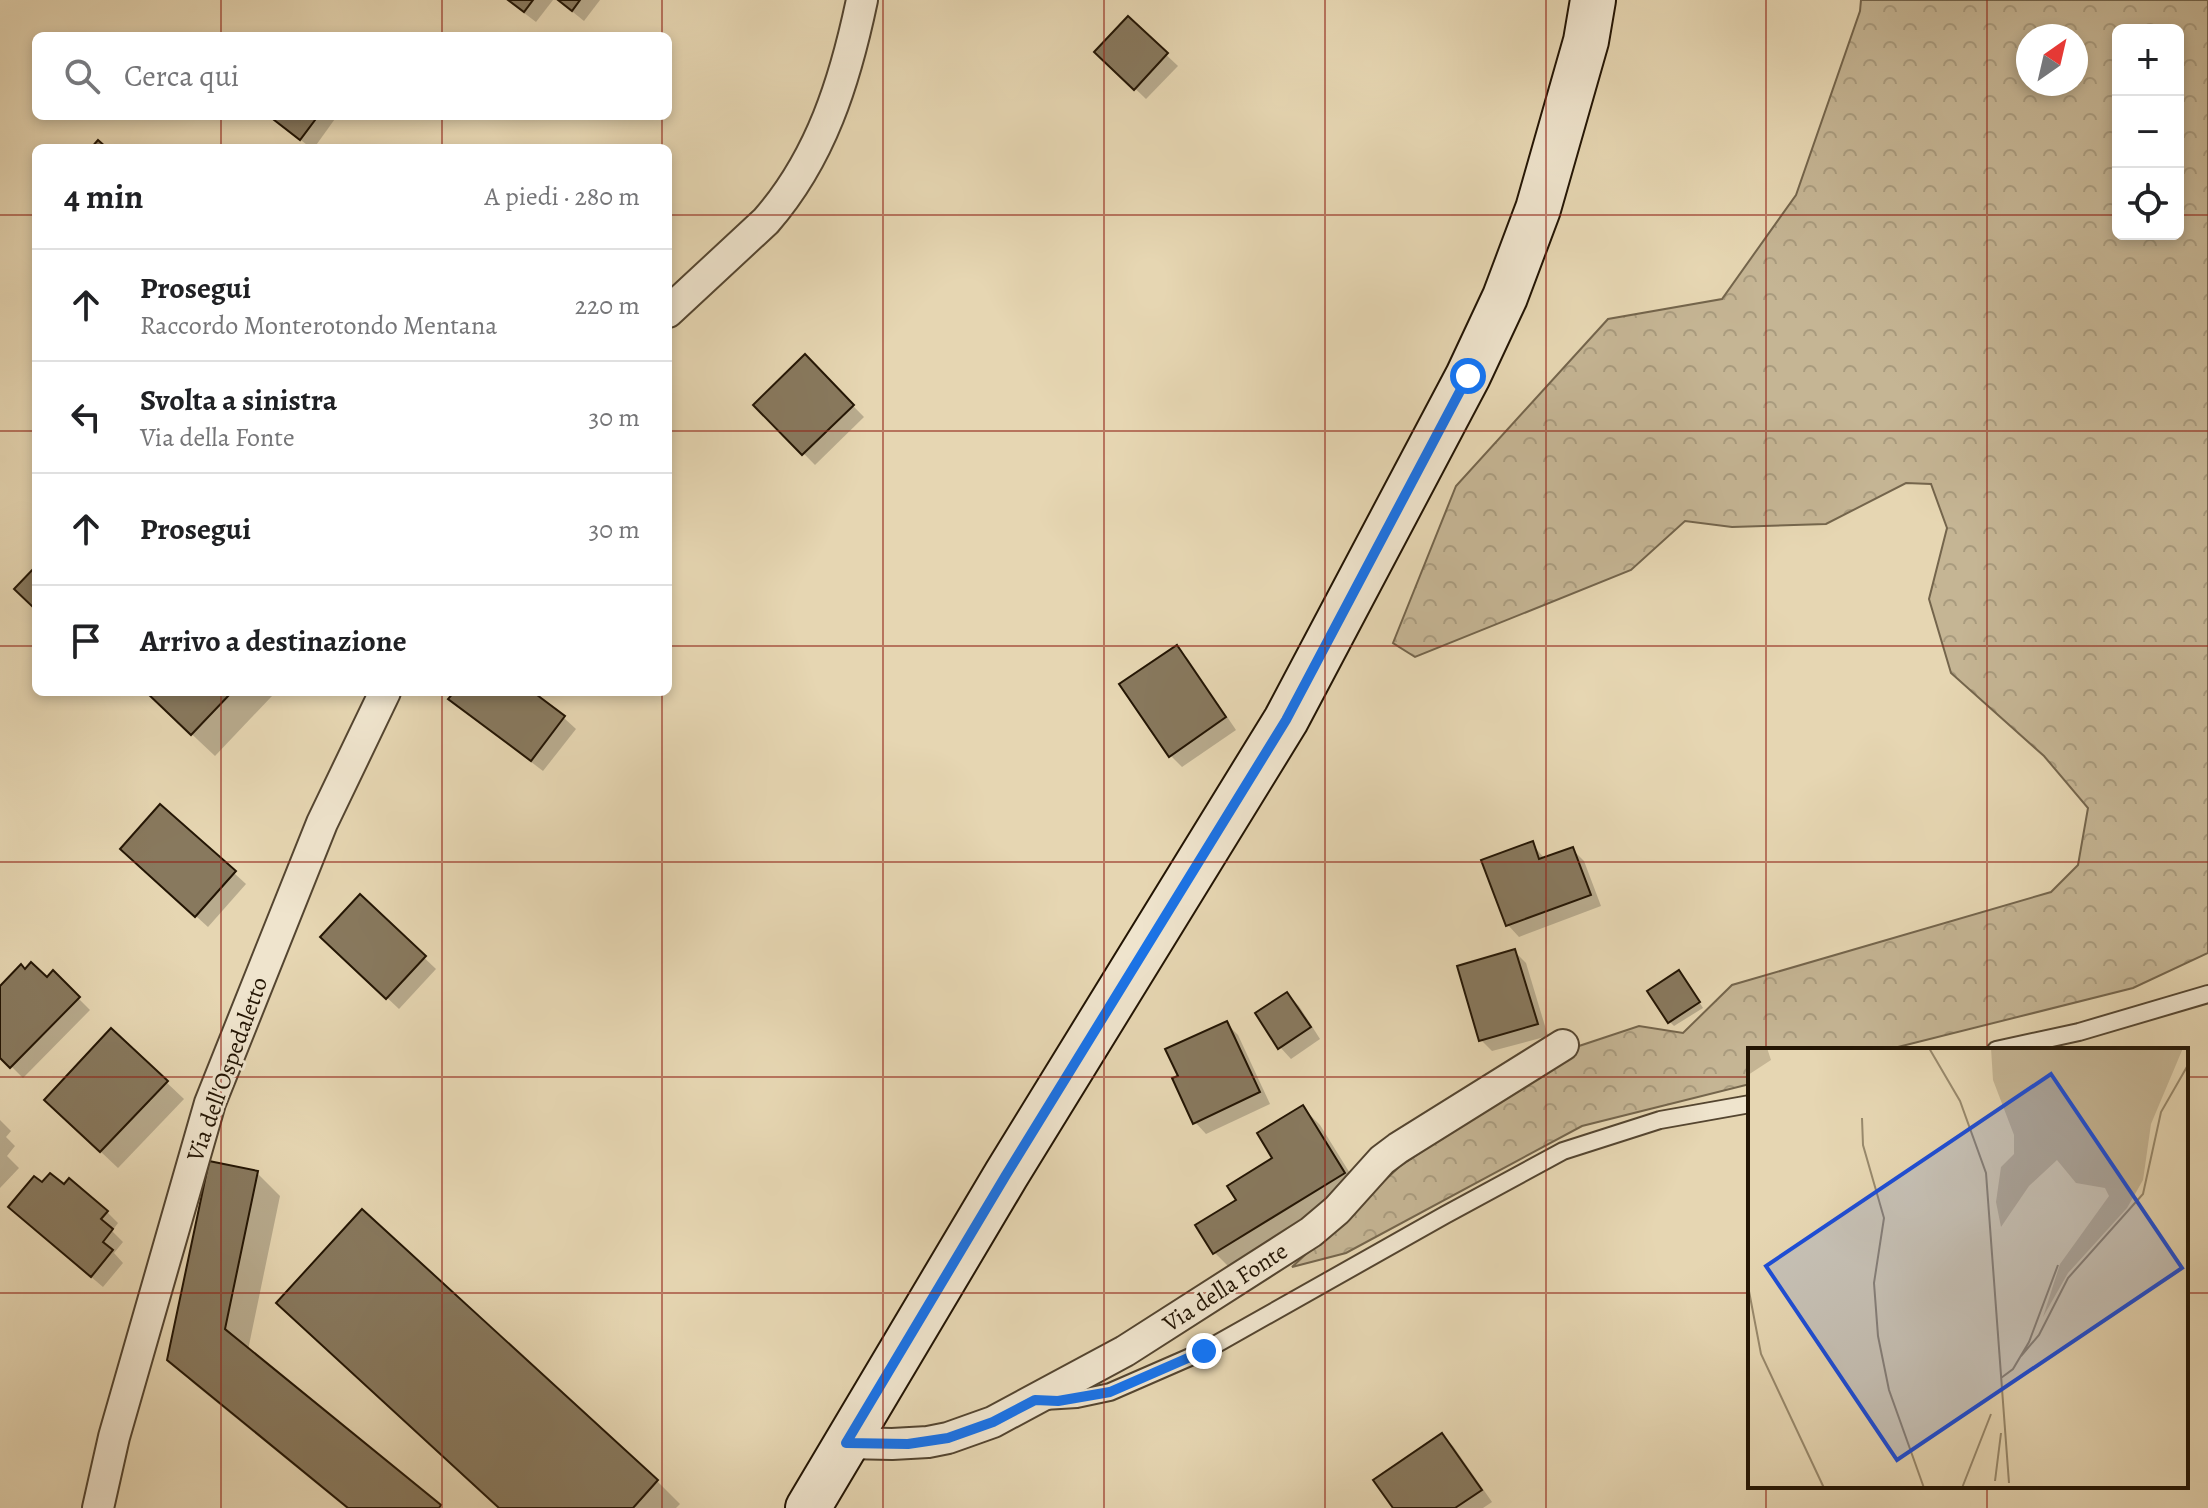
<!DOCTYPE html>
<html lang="it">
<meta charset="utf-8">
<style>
:root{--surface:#fff;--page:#f6f6f6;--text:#202124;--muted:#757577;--line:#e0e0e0}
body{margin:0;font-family:Alegreya,serif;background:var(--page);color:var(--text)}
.controls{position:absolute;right:24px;top:24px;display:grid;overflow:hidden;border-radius:12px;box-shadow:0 4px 12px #0003}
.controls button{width:72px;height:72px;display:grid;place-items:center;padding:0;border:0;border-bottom:2px solid var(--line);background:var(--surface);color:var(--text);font:40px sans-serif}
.compass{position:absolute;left:2016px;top:24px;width:72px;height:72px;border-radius:50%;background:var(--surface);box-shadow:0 4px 12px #0003;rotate:34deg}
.stop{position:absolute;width:24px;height:24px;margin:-18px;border:6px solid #1a73e8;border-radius:50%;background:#fff}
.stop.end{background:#1a73e8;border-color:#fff;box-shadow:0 2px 8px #0008}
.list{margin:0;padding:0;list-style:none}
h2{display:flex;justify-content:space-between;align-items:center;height:104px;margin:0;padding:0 32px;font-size:34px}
h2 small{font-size:26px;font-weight:400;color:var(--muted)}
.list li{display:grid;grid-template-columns:52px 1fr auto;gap:24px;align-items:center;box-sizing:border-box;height:112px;padding:0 32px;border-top:2px solid var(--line)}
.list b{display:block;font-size:30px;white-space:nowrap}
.list p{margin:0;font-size:26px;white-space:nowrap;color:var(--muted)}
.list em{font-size:26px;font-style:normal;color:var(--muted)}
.icon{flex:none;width:44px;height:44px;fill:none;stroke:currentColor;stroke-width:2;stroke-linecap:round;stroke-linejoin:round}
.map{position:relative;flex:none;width:2208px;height:1508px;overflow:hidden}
.search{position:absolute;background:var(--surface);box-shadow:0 4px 12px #0003;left:32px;top:32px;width:640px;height:88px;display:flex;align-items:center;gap:20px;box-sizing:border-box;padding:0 28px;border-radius:12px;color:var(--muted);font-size:30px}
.panel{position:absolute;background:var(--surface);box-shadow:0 4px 12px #0003;left:32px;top:144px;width:640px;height:552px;border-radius:12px}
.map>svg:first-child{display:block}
</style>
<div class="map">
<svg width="2208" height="1508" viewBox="0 0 2208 1508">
<defs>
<pattern id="forest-crowns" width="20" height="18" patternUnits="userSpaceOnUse" patternTransform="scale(2)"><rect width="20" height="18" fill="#c5b594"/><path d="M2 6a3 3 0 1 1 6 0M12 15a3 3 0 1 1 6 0" fill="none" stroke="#a99b7e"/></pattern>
</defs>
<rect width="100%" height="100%" fill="#e6d6b2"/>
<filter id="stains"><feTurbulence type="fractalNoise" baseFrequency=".0025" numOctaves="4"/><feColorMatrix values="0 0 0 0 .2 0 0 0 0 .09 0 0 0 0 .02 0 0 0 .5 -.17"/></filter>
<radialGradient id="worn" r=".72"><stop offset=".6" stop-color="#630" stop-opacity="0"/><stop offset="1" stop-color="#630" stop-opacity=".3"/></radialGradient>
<path fill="url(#forest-crowns)" stroke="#74654c" stroke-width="2" fill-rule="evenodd" d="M1861 0H2208V953L2133 988 1886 1050H1750V1084L1582 1126 1346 1253 1292 1267 1399 1167 1573 1048 1639 1026 1683 1033 1732 985 2051 892 2078 865 2088 808 2044 756 1951 673 1929 599 1947 528 1931 484 1906 483 1826 524 1732 527 1685 521 1631 570 1415 657 1393 643 1456 486 1608 319 1722 299 1796 195 1860 11ZM2118 30H2178V234H2118ZM2028 36H2076V84H2028Z"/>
<g fill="#0003">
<path d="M507 0H553L536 22Z"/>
<path d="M558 0H600L584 21Z"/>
<path d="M1128 19 1178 66 1146 99 1097 52Z"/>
<path d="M270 116H337L314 148H311Z"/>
<path d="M805 357 864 417 815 465 756 405Z"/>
<path d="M1177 648 1188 659 1236 730 1182 767 1170 755Z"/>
<path d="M147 692H268L272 696 215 756Z"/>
<path d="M456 692H530L564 718 576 729 543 771 463 710 451 699Z"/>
<path d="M1532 844 1545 859 1572 849 1584 861 1601 906 1519 937 1508 925Z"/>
<path d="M134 860 234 873 246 884 208 927Z"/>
<path d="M360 897 436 969 399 1009 334 948Z"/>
<path d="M1515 952 1526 963 1548 1036 1492 1051 1481 1040Z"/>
<path d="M53 973 90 1010 23 1078 0 1055V988L47 980Z"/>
<path d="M1684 978 1703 1008 1674 1026 1669 1021Z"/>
<path d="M1287 994 1299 1006 1320 1039 1291 1059 1280 1047Z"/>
<path d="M1226 1023 1238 1035 1270 1104 1206 1134 1195 1122 1181 1077Z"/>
<path d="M166 1082 184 1099 118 1168 64 1117Z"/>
<path d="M1303 1108 1320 1125 1361 1191 1232 1270 1214 1252 1239 1200 1275 1159Z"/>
<path d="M0 1120 11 1131 6 1137 15 1146 7 1156 19 1168 0 1188Z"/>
<path d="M257 1173 280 1196 248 1350 441 1508H346L193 1383 169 1359Z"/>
<path d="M42 1185 107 1212 118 1223 112 1231 123 1242 114 1253 123 1263 103 1287 22 1218Z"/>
<path d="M362 1212 657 1481 680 1504 676 1508H500Z"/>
<path d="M1442 1435 1453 1446 1492 1502 1483 1508H1396Z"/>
</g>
<g fill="#88795e" stroke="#231504" stroke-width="2">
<path d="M508 0H533L524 12Z"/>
<path d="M558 0H580L572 11Z"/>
<path d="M1128 16 1168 53 1134 90 1094 52Z"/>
<path d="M269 116H318L300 140Z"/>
<path d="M98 140 107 148H91Z"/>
<path d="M805 354 854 405 802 455 753 405Z"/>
<path d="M36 566V610L14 589Z"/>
<path d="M1177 645 1226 717 1169 757 1119 684Z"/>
<path d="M146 692H232L191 735Z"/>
<path d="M454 692H533L565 716 531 761 448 699Z"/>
<path d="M160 804 236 871 195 917 120 849Z"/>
<path d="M1533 841 1539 859 1573 847 1591 895 1506 926 1481 860Z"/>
<path d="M360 894 426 956 386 999 320 937Z"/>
<path d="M1515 949 1538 1024 1479 1041 1457 966Z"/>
<path d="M31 962 47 977 53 970 80 997 10 1068 0 1058V986L21 964 25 969Z"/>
<path d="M1679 970 1700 1002 1668 1023 1647 991Z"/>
<path d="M1287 992 1311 1027 1278 1049 1255 1013Z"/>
<path d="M1227 1021 1260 1092 1193 1124 1172 1078 1178 1076 1165 1049Z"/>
<path d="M111 1028 168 1081 100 1152 44 1100Z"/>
<path d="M1303 1105 1345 1173 1213 1254 1195 1225 1236 1200 1227 1186 1272 1158 1257 1133Z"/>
<path d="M209 1161 258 1171 225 1329 441 1505 439 1508H348L167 1360Z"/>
<path d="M50 1173 64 1184 69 1178 108 1211 101 1219 113 1229 103 1242 113 1250 91 1277 8 1207 34 1176 42 1182Z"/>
<path d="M362 1209 658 1480 633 1508H499L276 1303Z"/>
<path d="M1442 1433 1482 1490 1455 1508H1393L1373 1480Z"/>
</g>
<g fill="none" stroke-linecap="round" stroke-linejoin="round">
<g stroke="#544530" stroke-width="20">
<g id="lane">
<path d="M1996 1050 2079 1032 2208 994"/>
<path d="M1044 1401 1077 1399 1110 1392 1204 1351 1445 1215 1563 1151 1660 1120 1750 1104"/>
</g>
</g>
<g stroke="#544530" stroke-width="34">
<g id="street">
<path d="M668 312 766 221C821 158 845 81 862 0"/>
<path d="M846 1443 892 1444 928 1442 948 1438 993 1422 1125 1351 1311 1232 1337 1210 1382 1160 1398 1148 1563 1045"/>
<path d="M98 1508 114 1437 210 1103 322 823 385 692"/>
</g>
</g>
<g stroke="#231504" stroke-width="48">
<path id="secondary" d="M808 1508 1006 1175 1286 720 1468 376 1505 297 1538 209 1586 41 1593 0"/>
</g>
<use href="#lane" stroke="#efe4cd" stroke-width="16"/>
<use href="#street" stroke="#efe4cd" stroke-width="30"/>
<use href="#secondary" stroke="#efe4cd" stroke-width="44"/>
</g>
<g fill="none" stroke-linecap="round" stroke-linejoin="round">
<path stroke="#1a73e8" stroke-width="10" d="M1204 1351 1110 1392 1058 1401 1035 1400 993 1422 948 1438 908 1444 846 1443 1006 1175 1286 720 1468 376"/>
</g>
<path fill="none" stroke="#8f2418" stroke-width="2" stroke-opacity="0.55" d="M221 0V36M442 0V36M662 0V36M883 0V1508M1104 0V1508M1325 0V1508M1546 0V1508M1766 0V1050M1987 0V1050M221 116V148M442 116V148M662 116V148M0 215H36M668 215H2118M2178 215H2208M0 431H36M668 431H2208M0 646H36M668 646H2208M221 692V1508M442 692V1508M662 692V1508M0 862H2208M0 1077H1750M2186 1077H2208M0 1293H1750M2186 1293H2208M1766 1486V1508M1987 1486V1508"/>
<g text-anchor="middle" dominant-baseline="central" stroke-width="6" stroke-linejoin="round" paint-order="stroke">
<g font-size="24" fill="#231504" stroke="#efe4cd">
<text transform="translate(227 1069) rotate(-70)">Via dell'Ospedaletto</text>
<text transform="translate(1225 1287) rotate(-33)">Via della Fonte</text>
</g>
</g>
<g transform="translate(1748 1048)">
<rect width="440" height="440" fill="#e6d6b2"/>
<path d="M0 0H19L23 12 0 27Z" fill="#c5b594"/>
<path d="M243 0H435L403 76 395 132 379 160 320 225 295 269 312 216 361 148 357 140 328 135 309 112 281 138 253 179 248 154 253 119 266 106V87L245 32Z" fill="#c5b594"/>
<path fill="none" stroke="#98896c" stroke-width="2" d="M181 0 212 53 238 125 261 435M114 70 115 97 136 170 126 235 130 288 141 342 176 440M0 238 13 306 76 440M273 308 291 287 320 230 395 146 413 64 440 17M253 330 265 321 281 294 310 217M247 433 253 385M214 440 243 366"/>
<path fill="#1d4ed8" fill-opacity="0.15" stroke="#1d4ed8" stroke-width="4" d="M303 26 434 220 149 412 18 218Z"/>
<rect width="440" height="440" fill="none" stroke="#231504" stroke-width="4"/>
</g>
<rect width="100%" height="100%" filter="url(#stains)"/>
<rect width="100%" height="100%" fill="url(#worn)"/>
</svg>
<div class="controls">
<button>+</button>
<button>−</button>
<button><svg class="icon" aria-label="locate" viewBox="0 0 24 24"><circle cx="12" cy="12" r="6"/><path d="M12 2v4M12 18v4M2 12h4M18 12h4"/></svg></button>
</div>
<svg class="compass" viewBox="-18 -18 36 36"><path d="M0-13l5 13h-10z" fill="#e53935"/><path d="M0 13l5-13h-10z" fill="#757577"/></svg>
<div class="stop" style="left:1468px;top:376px"></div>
<div class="stop end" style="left:1204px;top:1351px"></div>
<div class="search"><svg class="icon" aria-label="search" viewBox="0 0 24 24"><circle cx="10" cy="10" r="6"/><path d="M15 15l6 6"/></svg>Cerca qui</div>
<section class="panel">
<h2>4 min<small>A piedi · 280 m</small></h2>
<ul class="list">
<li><svg class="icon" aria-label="ahead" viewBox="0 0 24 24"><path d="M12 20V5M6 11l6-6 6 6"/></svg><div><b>Prosegui</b><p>Raccordo Monterotondo Mentana</p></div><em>220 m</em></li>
<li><svg class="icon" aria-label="left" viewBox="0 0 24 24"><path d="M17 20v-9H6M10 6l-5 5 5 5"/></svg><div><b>Svolta a sinistra</b><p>Via della Fonte</p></div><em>30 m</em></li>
<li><svg class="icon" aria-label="ahead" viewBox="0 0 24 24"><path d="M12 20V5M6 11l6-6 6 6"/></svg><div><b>Prosegui</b></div><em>30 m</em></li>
<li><svg class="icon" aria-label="arrive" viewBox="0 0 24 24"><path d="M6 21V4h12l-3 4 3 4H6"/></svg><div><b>Arrivo a destinazione</b></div></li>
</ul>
</section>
</div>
